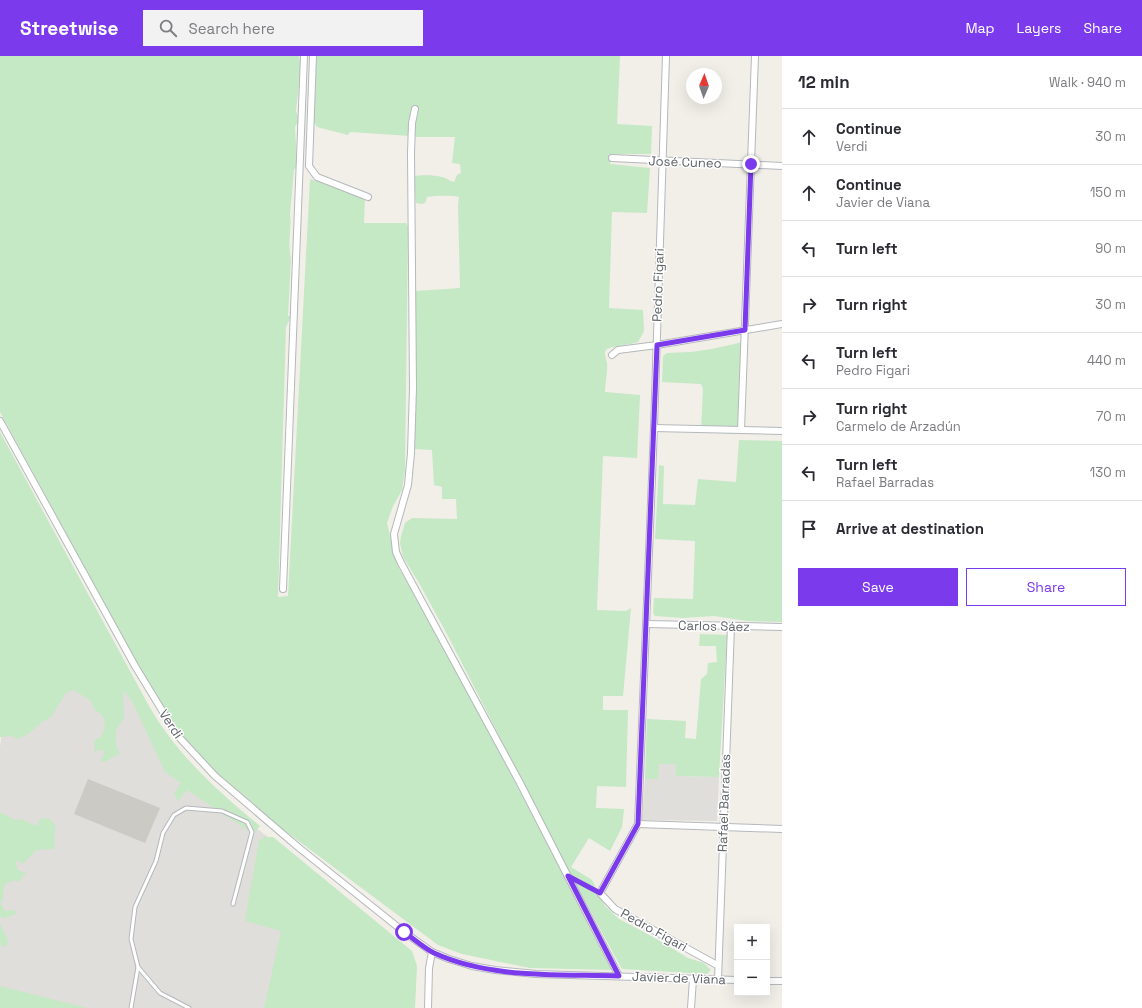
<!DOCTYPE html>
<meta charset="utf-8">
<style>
:root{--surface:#fff;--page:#f2f2f3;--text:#2b2b33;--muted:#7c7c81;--line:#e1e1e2;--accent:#7c3aed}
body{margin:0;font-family:"Space Grotesk",sans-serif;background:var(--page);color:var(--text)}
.controls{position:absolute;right:12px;bottom:12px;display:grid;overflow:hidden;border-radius:0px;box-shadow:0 4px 16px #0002}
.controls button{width:36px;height:36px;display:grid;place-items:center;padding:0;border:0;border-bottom:1px solid var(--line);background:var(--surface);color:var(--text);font:20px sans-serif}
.compass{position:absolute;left:686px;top:12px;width:36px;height:36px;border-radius:50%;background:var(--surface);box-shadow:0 4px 16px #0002;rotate:2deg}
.stop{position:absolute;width:12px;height:12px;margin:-9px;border:3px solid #7c3aed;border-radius:50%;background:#fff}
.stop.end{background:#7c3aed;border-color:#fff;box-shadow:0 1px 4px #0008}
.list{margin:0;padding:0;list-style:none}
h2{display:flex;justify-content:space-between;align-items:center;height:52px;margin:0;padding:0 16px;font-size:17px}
h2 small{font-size:13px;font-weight:400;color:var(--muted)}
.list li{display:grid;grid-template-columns:26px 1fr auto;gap:12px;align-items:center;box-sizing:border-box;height:56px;padding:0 16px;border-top:1px solid var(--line)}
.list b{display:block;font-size:15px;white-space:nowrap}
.list p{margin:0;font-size:13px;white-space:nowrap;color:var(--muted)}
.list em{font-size:13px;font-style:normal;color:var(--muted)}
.actions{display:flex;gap:8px;padding:12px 16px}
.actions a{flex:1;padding:9px 0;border:1px solid var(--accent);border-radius:0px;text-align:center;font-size:14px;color:var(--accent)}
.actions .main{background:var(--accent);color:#fff}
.icon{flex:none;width:22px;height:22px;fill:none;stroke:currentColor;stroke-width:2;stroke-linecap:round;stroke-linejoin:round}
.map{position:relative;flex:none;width:782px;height:952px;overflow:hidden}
header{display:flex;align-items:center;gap:24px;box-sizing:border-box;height:56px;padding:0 20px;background:var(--accent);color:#fff}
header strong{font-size:19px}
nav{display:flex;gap:22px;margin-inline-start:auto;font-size:14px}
.search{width:280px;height:36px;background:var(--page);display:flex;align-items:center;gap:10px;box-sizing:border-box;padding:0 14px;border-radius:0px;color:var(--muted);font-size:15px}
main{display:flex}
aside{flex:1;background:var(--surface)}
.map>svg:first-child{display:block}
</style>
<header>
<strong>Streetwise</strong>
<div class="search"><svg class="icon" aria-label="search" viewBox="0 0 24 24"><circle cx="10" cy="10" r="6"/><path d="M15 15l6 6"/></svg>Search here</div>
<nav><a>Map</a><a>Layers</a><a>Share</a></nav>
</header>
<main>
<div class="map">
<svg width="782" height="952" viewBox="0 0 782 952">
<rect width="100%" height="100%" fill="#f1efe8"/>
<g fill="#e0deda">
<path d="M110 598 188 719 304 809 269 952H47L0 939V691L2 676Z"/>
<path d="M658 708H676V720L719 721 717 765 642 764 645 723H658Z"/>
</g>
<g fill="#c5e8c5">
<path d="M0 0H299L301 11 296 55 299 64 295 71 297 110 294 114 290 158C292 173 287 187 291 202L288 260H291L286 271 278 541 288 540 310 123 365 140 364 167H406L408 171 405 415 402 434 393 450 387 467 397 509 451 604 613 914 530 912 462 898 438 889 226 731 174 675 0 356Z"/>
<path d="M315 0H620L617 68 652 70 651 98H611L610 108 650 112 647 157 612 156 609 252 643 254 644 275 638 286C633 288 609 291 607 293 603 295 606 303 607 307 608 316 605 326 605 336L640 339 637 402 603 400 597 554 626 555 631 552 623 640H603V654H628L626 731 597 730 596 752 624 753 622 771 610 795 589 782 571 811 592 824 605 850 619 863 653 881 688 902 704 907 711 914 707 918 622 913 567 812 448 580 419 527 403 501 400 487 401 480 405 467 412 462 457 463 456 443H442V431L434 429 432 394 415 393 416 235 460 232 458 149 459 141C451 139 435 140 427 141L425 147 422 148 416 147 414 124 415 120C421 119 435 119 442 121 446 122 450 125 454 126L457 119 461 117 460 108 452 107 455 81H415L413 88 411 80 350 76 348 79 317 71 313 65Z"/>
<path d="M743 286 739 375 737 378H731L701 375 703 333 701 328 662 326 663 300 667 297 691 296 712 293Z"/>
<path d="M0 376 149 650C155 660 161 670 168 679 193 713 227 743 260 770L253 778 187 734 178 745 174 738 181 727 165 716 132 645 123 634 124 661 116 675V689L120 698 104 706 100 705 104 698 103 693 95 696 94 684 101 681C107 667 107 662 94 653L91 645 74 634 66 637 51 661 42 666 28 678 17 683 12 680 0 681Z"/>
<path d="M739 384 782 385V566L747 565 714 560 683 562 655 560 653 557 654 542 693 543 695 485 655 483 659 409 664 410 663 448 695 449 698 423 736 426Z"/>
<path d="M700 578 727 579 719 721 676 720V708H659L658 723H645L647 663 686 665 685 682 696 683 701 623 707 618 708 607 717 606 716 590H699Z"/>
<path d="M0 756 15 764 21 763 36 770 42 762 50 763 55 769 54 793 36 794 23 808 15 803 18 814 26 817 18 826 15 824 5 828 3 838V844L0 847 5 855 14 854 16 858 4 862 0 860Z"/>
<path d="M265 781H273L412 895 417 910 415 952H264L281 875 245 865 259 784Z"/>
<path d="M0 868 8 884 7 889 2 891 0 886Z"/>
<path d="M0 930 87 952H0Z"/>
</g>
<path fill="#cccac5" d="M88 723 160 752 145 787 74 758Z"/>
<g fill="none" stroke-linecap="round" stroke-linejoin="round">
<g stroke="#b5b8bc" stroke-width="5">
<g id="lane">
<path d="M138 911 160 937 189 952"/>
<path d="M131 952 138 911 131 883 135 851 156 805 163 777 174 759 186 752 222 755 247 766 252 776 233 848"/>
</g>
</g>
<g stroke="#b5b8bc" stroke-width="8">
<g id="street">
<path d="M313 0 309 110 317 121 368 141"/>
<path d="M666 0 654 372 638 768 600 837 615 853 717 909"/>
<path d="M415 53 412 67 411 97 413 332 411 397 408 429 394 478 396 496 401 507 520 727 619 920"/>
<path d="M612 102 782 110"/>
<path d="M612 299 618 294 657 289 782 268"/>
<path d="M0 365 135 610 177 679 215 720 298 791 404 876 432 896 449 903 472 910 495 914 536 918 737 924"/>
<path d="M654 372 782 375"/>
<path d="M741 374 755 0"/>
<path d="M283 533 304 0"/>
<path d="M647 568 782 571"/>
<path d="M638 768 782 773"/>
<path d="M718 924 731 570"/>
<path d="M767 925H782"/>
<path d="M428 952 429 912 432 896"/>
<path d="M691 952 693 923"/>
</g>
</g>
<path stroke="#9cc7a9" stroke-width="1.5" stroke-dasharray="4 2" stroke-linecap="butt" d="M579 826 593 833"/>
<use href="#lane" stroke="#fff" stroke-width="3"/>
<use href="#street" stroke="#fff" stroke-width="6"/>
</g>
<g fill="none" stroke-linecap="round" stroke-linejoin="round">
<path stroke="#7c3aed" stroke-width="5" d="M404 876C414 883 424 892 434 897 491 923 558 918 619 920L568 820 600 837 638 768 657 289 745 274 751 108"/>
</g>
<g text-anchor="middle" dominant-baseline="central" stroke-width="3" stroke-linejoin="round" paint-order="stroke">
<g font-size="13" fill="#5f6368" stroke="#fff">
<text transform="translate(685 106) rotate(2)">José Cuneo</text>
<text transform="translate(658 229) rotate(-88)">Pedro Figari</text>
<text transform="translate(714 570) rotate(1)">Carlos Sáez</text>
<text transform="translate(171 668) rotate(56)">Verdi</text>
<text transform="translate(724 747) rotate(-88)">Rafael Barradas</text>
<text transform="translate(654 874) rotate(29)">Pedro Figari</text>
<text transform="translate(679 922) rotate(2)">Javier de Viana</text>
</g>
</g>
</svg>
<div class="controls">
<button>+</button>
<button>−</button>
</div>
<svg class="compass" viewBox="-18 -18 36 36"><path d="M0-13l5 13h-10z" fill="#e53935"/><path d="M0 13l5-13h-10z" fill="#7c7c81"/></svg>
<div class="stop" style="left:404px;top:876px"></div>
<div class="stop end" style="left:751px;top:108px"></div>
</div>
<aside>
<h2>12 min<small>Walk · 940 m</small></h2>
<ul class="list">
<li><svg class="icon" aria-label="ahead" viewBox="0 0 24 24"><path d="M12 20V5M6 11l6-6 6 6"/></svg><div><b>Continue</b><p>Verdi</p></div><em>30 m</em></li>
<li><svg class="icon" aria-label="ahead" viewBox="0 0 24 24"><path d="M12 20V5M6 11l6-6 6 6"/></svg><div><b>Continue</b><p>Javier de Viana</p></div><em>150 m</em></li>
<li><svg class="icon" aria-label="left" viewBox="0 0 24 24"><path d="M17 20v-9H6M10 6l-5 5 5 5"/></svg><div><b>Turn left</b></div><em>90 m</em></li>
<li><svg class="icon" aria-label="right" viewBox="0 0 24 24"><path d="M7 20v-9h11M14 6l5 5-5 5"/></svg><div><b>Turn right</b></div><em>30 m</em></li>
<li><svg class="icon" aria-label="left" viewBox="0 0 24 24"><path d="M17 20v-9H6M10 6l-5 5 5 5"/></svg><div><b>Turn left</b><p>Pedro Figari</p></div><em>440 m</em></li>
<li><svg class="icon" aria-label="right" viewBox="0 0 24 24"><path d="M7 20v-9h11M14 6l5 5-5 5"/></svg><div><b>Turn right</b><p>Carmelo de Arzadún</p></div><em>70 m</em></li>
<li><svg class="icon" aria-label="left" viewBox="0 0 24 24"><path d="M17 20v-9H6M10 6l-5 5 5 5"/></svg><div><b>Turn left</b><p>Rafael Barradas</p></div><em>130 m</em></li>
<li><svg class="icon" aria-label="arrive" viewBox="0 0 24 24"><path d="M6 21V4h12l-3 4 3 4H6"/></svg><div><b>Arrive at destination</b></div></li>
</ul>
<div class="actions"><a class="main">Save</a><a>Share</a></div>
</aside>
</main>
